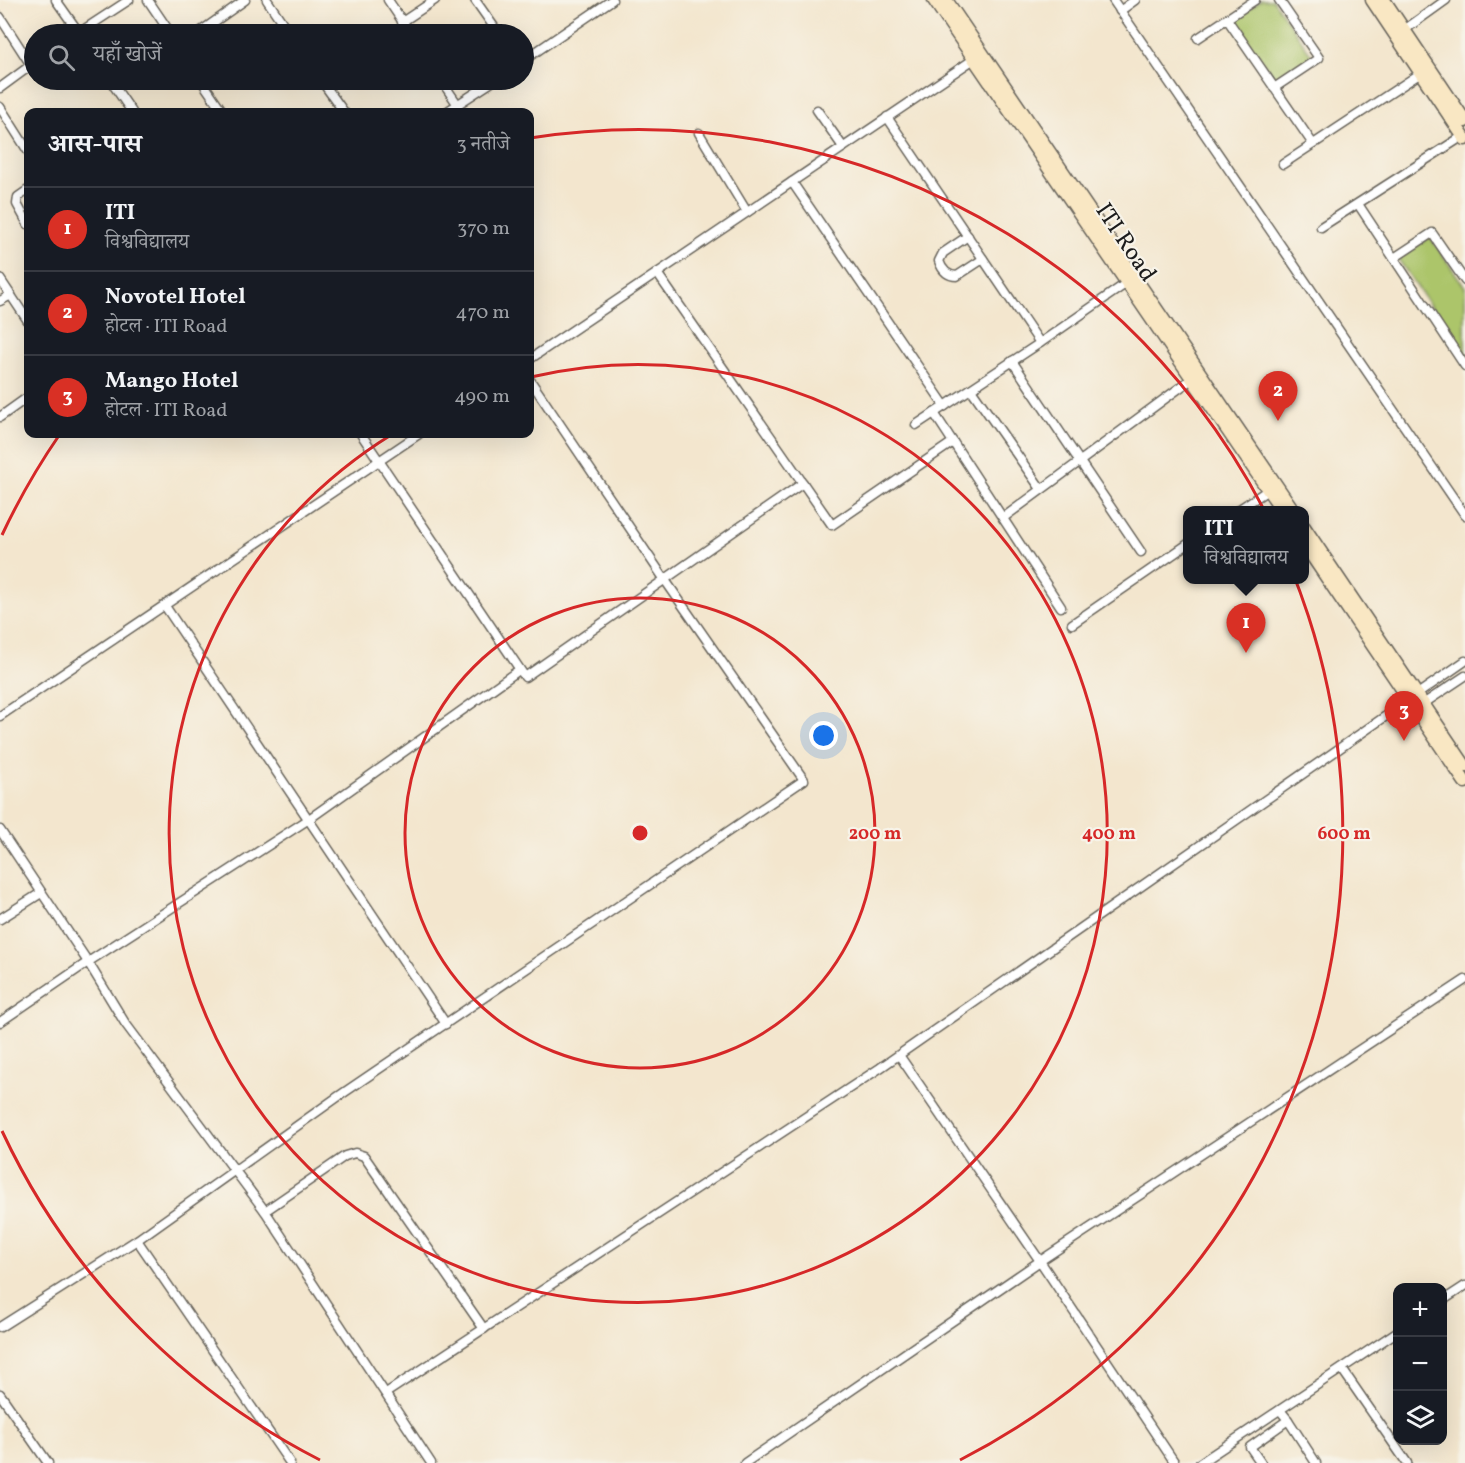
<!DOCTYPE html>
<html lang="hi">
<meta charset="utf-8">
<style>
:root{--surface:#171b24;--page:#20242c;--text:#f1f3f6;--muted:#9ea1a6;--line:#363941;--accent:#d93025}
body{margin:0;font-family:Vollkorn,"Noto Serif Devanagari",serif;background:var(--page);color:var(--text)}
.controls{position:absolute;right:18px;bottom:18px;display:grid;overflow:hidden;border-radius:12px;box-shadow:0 6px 24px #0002}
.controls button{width:54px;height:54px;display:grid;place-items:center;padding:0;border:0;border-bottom:2px solid var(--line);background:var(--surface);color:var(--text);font:30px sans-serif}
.you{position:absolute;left:824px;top:736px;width:21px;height:21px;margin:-15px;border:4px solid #fff;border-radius:50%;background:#1a73e8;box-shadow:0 0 0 9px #1a73e833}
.badge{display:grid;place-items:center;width:39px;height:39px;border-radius:50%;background:var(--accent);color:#fff;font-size:20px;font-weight:700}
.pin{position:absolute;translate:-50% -50px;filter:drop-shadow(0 2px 3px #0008)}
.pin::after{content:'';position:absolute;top:32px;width:21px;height:18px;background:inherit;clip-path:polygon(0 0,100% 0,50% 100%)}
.popup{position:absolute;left:1183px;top:506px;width:126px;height:78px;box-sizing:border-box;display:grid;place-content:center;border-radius:12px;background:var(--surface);filter:drop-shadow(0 2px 4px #0005);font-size:20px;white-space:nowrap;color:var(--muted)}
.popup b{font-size:22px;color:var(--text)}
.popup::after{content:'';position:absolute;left:50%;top:100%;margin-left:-12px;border:12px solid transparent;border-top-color:var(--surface)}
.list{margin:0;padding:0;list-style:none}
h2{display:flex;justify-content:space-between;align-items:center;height:78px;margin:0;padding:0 24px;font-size:26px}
h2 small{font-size:20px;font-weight:400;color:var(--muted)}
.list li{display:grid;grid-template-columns:39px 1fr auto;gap:18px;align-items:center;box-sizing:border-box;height:84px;padding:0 24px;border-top:2px solid var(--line)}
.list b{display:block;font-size:22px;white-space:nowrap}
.list p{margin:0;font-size:20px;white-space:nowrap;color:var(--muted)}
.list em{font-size:20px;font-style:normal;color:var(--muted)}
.icon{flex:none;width:33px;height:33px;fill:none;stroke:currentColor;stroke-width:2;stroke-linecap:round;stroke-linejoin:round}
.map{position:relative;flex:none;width:1465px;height:1463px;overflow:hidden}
.search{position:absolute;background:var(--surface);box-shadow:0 6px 24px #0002;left:24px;top:24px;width:510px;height:66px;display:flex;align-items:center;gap:15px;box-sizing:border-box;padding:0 21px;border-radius:33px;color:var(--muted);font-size:22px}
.panel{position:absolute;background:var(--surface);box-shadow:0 6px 24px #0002;left:24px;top:108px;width:510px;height:330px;border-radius:12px}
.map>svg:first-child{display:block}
</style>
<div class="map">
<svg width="1465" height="1463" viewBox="0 0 1465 1463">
<rect width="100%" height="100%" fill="#f7f3e8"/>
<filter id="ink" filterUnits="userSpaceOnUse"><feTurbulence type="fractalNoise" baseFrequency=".0167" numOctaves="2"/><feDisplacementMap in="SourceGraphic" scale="12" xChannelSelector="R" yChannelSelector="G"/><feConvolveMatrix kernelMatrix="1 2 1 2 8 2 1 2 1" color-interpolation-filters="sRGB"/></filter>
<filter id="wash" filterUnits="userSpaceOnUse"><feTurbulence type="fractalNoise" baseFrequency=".008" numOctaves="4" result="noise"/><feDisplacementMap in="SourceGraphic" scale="24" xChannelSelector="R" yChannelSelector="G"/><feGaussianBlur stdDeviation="1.35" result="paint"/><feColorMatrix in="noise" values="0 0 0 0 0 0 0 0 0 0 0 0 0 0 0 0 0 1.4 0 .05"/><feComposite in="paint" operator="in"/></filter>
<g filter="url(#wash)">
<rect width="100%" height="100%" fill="#f3e6ce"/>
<g fill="#acc56b" stroke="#647044" stroke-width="1.5">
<path d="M1261 0H1273L1313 57 1277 82 1233 20Z"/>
<path d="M1430 237 1465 287V357L1398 259Z"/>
</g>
</g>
<g filter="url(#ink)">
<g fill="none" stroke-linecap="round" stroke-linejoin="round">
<g stroke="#67635a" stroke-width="11">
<g id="street">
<path d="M56 0 80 34"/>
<path d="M148 0 171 34"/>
<path d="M267 0 290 34"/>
<path d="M388 0 411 34"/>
<path d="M475 0 499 34"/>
<path d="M1113 0 1465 515"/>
<path d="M1120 11 1135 0"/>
<path d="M0 17 31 65"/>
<path d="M1227 19 1313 144"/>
<path d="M402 22 435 0"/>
<path d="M1400 33 1446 0"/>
<path d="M77 34 129 0"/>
<path d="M197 34 245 0"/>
<path d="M1198 38 1255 0"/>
<path d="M524 60 612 0"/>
<path d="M110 80 132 112"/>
<path d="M201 80 223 112"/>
<path d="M321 80 344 112"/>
<path d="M441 80 458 105"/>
<path d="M0 88 34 63"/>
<path d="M1274 88 1319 58 1279 0"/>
<path d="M0 107 28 151"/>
<path d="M817 110 843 147"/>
<path d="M446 112 495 80"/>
<path d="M887 117 1040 343 916 425"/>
<path d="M699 133 747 212"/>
<path d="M1283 164 1421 73"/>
<path d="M792 182 945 406"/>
<path d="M28 190 18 197 17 204 28 224"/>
<path d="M1358 204 1465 366"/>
<path d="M1321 227 1463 136"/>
<path d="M968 236 943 253 939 261C942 270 947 276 957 276L983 259"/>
<path d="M1394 258 1432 233 1465 281"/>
<path d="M657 273 832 525 953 442"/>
<path d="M0 279 28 321"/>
<path d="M0 301 11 295"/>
<path d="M1040 343 1131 280"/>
<path d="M530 359 977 57"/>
<path d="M1012 361 1141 552"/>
<path d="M971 389 1041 489"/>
<path d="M934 413 1061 607"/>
<path d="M0 417 28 397"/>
<path d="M361 434 525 677 803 483"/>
<path d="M1238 510 1268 490"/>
<path d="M1003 518 1193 378"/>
<path d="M165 606 446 1024"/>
<path d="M1072 624 1188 544"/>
<path d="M1423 704 1465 676"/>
<path d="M0 716 419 434"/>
<path d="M0 830 88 962 125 1023 265 1211 431 1463"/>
<path d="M0 919 41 893"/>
<path d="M0 1022 88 962 309 819 519 670"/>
<path d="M265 1211 345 1156 355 1153 364 1156 484 1329"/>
<path d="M137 1240 290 1463"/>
<path d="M1442 1301 1465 1286"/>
<path d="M0 1327 137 1240 339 1096 804 780 665 580 530 380"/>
<path d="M1342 1369 1407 1463"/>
<path d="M386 1393 880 1068 1465 661"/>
<path d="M0 1394 48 1463"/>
<path d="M1288 1420 1316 1463"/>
<path d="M745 1463 1040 1261 899 1055"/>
<path d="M1175 1463 1040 1261 1465 980"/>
<path d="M1200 1463 1398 1331"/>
<path d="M1261 1463 1250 1447 1288 1420 1280 1410"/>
</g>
</g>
<g stroke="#67635a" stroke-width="15">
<g id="secondary">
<path d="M934 0 1282 510"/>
<path d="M946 0 1293 510"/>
<path d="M1372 0 1465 139"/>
<path d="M1384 0 1465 121"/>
<path d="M1304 527 1465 766"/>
<path d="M1304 544 1465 782"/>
</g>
</g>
<use href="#street" stroke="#fff" stroke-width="8"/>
<use href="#secondary" stroke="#f9e7c3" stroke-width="12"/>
</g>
</g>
<g fill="none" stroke="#d62828" stroke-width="3">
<circle cx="640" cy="833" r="235"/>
<path d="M531 377A469 469 0 1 1 391 435"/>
<path d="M320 1460A704 704 0 0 1 2 1131M2 535A704 704 0 0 1 60 434M530 138A704 704 0 0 1 960 1460"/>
</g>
<g text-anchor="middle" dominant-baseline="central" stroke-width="4.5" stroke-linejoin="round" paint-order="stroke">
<g font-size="24" fill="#1c1c1c" stroke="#f7f3e8">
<text transform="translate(1125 243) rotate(56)">ITI Road</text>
</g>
</g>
<circle cx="640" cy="833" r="9" fill="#d62828" stroke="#f7f3e8" stroke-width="3"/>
<g font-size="18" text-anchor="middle" font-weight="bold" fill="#d62828" stroke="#f7f3e8" stroke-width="4.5" stroke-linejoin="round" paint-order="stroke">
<text x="875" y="839">200 m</text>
<text x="1109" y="839">400 m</text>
<text x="1344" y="839">600 m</text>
</g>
</svg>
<div class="controls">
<button>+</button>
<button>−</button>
<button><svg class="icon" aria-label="layers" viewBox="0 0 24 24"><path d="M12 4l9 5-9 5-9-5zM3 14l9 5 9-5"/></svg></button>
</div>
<div class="you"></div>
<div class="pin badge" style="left:1246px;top:653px">1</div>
<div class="popup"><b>ITI</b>विश्वविद्यालय</div>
<div class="pin badge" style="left:1278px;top:421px">2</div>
<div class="pin badge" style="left:1404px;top:741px">3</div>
<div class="search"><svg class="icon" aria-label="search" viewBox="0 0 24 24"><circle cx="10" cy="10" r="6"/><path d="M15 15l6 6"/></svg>यहाँ खोजें</div>
<section class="panel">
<h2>आस-पास<small>3 नतीजे</small></h2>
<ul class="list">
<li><span class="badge">1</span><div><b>ITI</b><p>विश्वविद्यालय</p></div><em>370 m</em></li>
<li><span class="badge">2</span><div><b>Novotel Hotel</b><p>होटल · ITI Road</p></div><em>470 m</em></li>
<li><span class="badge">3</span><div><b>Mango Hotel</b><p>होटल · ITI Road</p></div><em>490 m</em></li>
</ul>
</section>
</div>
